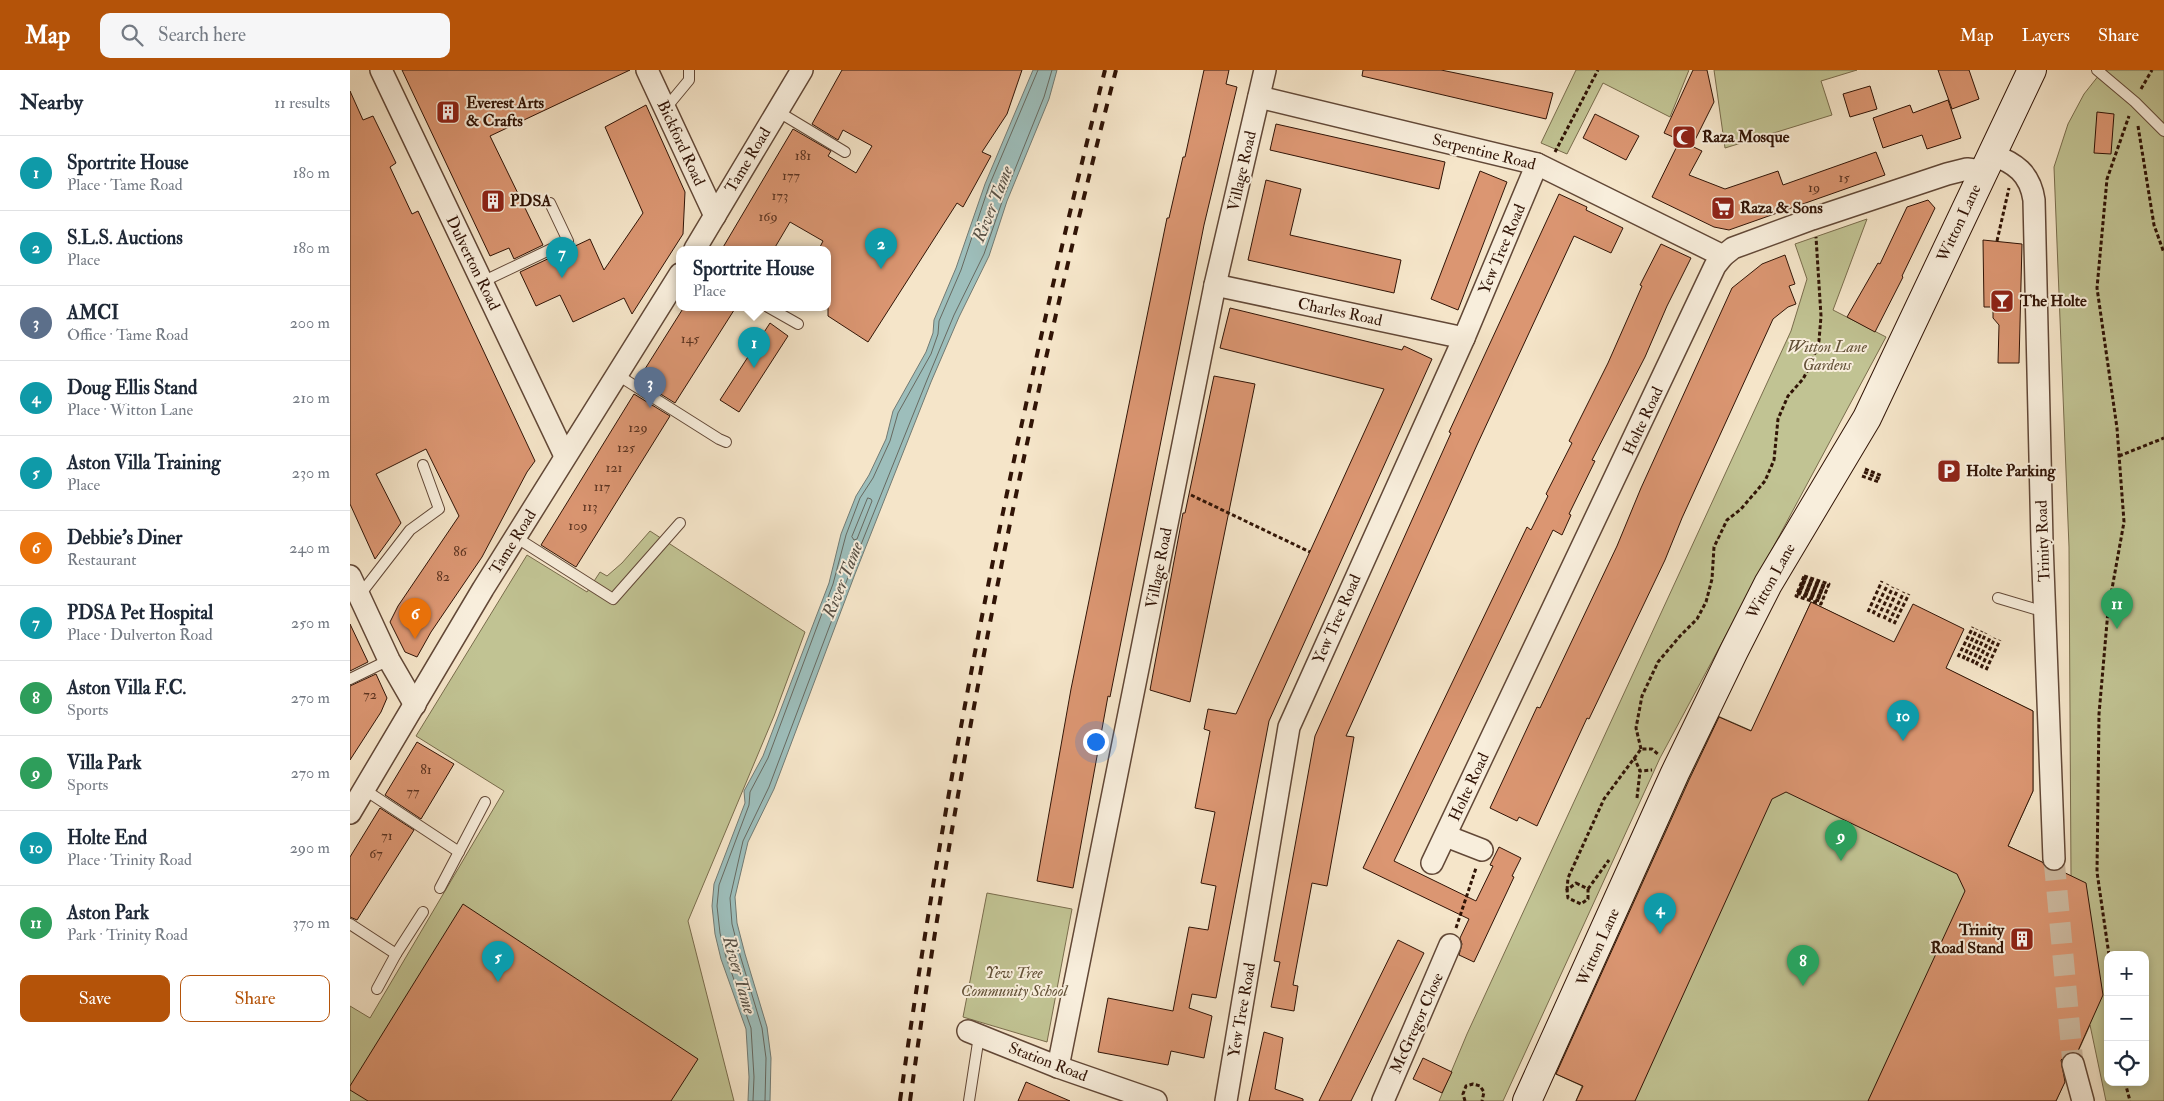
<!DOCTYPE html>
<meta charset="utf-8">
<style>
:root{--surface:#fff;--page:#f6f6f7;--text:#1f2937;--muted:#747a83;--line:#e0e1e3;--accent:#b45309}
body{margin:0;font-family:"IM FELL Double Pica",serif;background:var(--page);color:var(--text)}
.controls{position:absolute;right:15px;bottom:15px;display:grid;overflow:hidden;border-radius:10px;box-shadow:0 2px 8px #0003}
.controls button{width:45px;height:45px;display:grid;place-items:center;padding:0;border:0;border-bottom:1px solid var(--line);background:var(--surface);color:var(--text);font:25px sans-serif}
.you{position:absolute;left:745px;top:671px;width:18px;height:18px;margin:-12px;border:4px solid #fff;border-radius:50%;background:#1a73e8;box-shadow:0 0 0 8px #1a73e833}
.badge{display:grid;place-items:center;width:32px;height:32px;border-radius:50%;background:var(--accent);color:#fff;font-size:16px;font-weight:700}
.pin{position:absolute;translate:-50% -41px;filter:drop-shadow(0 1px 2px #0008)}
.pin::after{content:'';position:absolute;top:26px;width:18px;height:15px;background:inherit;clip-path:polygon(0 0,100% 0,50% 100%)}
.popup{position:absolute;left:326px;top:176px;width:155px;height:65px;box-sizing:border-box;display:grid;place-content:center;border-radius:10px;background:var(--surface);filter:drop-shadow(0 1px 4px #0005);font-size:16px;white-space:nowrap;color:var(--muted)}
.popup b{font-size:19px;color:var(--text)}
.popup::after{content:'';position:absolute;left:50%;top:100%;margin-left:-10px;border:10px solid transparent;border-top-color:var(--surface)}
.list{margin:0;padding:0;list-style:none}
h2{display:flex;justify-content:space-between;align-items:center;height:65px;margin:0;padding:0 20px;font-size:21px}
h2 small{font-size:16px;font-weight:400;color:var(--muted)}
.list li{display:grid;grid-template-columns:32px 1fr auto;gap:15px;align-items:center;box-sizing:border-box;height:75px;padding:0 20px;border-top:1px solid var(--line)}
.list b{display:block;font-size:19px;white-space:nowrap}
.list p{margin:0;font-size:16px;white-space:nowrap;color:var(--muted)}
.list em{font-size:16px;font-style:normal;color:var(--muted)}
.actions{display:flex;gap:10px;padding:15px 20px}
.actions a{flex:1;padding:11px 0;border:1px solid var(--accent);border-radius:10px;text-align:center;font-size:18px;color:var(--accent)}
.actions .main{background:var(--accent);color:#fff}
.icon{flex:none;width:28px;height:28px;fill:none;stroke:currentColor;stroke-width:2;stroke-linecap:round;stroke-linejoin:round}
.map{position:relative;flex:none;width:1814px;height:1031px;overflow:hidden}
header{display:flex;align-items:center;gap:30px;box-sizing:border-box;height:70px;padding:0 25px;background:var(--accent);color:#fff}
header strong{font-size:24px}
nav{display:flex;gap:28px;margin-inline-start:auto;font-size:18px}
.search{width:350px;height:45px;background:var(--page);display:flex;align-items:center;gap:12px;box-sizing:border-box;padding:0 18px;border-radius:10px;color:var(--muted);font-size:19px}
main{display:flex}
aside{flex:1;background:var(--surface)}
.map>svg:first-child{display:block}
</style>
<header>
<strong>Map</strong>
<div class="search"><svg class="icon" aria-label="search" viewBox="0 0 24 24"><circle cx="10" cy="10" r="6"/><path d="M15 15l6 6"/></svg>Search here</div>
<nav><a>Map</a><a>Layers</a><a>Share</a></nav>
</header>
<main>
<aside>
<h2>Nearby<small>11 results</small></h2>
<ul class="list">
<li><span class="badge" style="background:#0f9aa8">1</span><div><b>Sportrite House</b><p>Place · Tame Road</p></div><em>180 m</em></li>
<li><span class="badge" style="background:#0f9aa8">2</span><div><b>S.L.S. Auctions</b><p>Place</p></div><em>180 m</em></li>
<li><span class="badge" style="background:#5c6f8a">3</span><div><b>AMCI</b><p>Office · Tame Road</p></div><em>200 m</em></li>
<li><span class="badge" style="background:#0f9aa8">4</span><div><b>Doug Ellis Stand</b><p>Place · Witton Lane</p></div><em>210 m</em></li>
<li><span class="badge" style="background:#0f9aa8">5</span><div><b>Aston Villa Training</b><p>Place</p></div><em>230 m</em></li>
<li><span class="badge" style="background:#e8710a">6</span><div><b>Debbie's Diner</b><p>Restaurant</p></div><em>240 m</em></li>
<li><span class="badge" style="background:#0f9aa8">7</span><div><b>PDSA Pet Hospital</b><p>Place · Dulverton Road</p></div><em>250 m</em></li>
<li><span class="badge" style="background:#2e9e5b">8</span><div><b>Aston Villa F.C.</b><p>Sports</p></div><em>270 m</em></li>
<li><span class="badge" style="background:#2e9e5b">9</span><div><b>Villa Park</b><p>Sports</p></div><em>270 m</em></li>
<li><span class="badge" style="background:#0f9aa8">10</span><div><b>Holte End</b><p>Place · Trinity Road</p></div><em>290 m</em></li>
<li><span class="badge" style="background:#2e9e5b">11</span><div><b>Aston Park</b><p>Park · Trinity Road</p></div><em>370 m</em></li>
</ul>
<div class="actions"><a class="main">Save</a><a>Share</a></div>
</aside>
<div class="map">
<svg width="1814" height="1031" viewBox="0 0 1814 1031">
<rect width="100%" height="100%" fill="#f5e5c9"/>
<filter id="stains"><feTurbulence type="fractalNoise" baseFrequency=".004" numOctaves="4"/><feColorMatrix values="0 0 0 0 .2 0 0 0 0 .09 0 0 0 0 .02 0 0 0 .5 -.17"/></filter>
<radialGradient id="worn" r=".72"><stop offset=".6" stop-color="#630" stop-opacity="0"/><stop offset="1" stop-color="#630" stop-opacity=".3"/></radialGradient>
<g fill="#c1c393" stroke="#796c4c" fill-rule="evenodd">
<path d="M1226 0H1339L1320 47 1253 13 1217 84 1191 73Z"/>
<path d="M1364 0H1507L1471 11 1482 45 1375 78Z"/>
<path d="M1753 0H1814V1031H1756L1740 955 1706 1031H1226L1232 1016 1197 1000 1361 643 1402 661 1461 532 1683 641V721L1658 776 1721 806 1719 477 1704 97 1718 54 1734 24ZM1758 885H1795V1012H1758Z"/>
<path d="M1517 149 1483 240 1536 267 1310 688 1153 1031H1089L1117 964 1441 261 1457 209 1445 174Z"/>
<path d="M300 461 455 562 424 646 338 851 384 1031H0V936L20 948 154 721 66 666 177 485 237 522 250 502 257 506 272 493Z"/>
<path d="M637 823 722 839 697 972 613 947Z"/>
</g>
<path fill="#9dbebb" stroke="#727a73" d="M683 0H707L699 29 657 131 639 186 609 247 581 312 505 504 424 719 398 772 385 827 387 853 395 884 417 957 421 988 420 1031H398L399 1007 396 959 371 889 365 864 362 836 364 814 395 733 394 721 413 686 461 560 479 513 491 464 506 426 519 405 536 369 543 341 576 282 583 263 584 250 606 198 635 114Z"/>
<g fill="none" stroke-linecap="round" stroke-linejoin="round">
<g stroke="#676960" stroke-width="1">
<path d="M518 428 521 429 522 431 507 469 504 470 502 467Z"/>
<path d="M403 1031 404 1007 401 958 376 887 370 863 367 836 369 815 399 735 400 722 418 688 465 562 483 514 496 465 510 428 523 408 540 371 548 343 581 284 588 264 589 251 611 200 639 116 688 0"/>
<path d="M415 1031 416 988 412 958 390 885 382 854 380 828 393 771 419 717 500 502 577 310 604 245 634 184 653 129 694 27 702 0"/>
</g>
</g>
<g fill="#db9672" stroke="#311406">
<path d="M52 0H280L140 66 193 175 164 189 159 178 140 186Z"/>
<path d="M492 0H672L657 44 632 82 641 86 613 137 607 133 518 272 478 246V179H469L473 171 440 152 424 179H372L443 59 481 81 478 86 506 103 522 76 493 60 488 70 462 54Z"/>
<path d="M854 0H879L876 14 887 17 854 155 760 627 758 626 723 818 687 811 721 619 817 148H819L833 87H835Z"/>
<path d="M1013 0H1091L1203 23 1196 49 1012 6Z"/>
<path d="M1343 0H1357L1364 32 1342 76 1331 71 1352 81 1339 105 1375 119 1428 101 1433 115 1526 82 1535 105 1379 160 1364 157 1302 127 1330 70 1314 63Z"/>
<path d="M1588 0H1619L1629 29 1602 39Z"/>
<path d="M1520 16 1527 39 1500 47 1493 24Z"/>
<path d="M0 21 13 50 23 46 46 93 40 97 62 144 68 141 185 391 177 402 132 487 81 562 67 587 55 582 40 552 48 536 109 446 76 379 26 404 51 453 25 489 0 434Z"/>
<path d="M1598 30 1611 68 1577 79 1572 65 1533 78 1523 48 1560 35 1563 43Z"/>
<path d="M296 35 335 122 333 164 282 244 274 228 223 252 210 225 186 236 170 202 240 169 254 200 293 143 255 57Z"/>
<path d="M1747 42 1764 44 1761 84 1744 83Z"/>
<path d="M1245 44 1289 66 1276 90 1233 68Z"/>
<path d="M926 54 1095 92 1089 119 920 80Z"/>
<path d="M1130 101 1157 112 1108 240 1081 229Z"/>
<path d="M916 110 951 119 940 165 1051 190 1044 223 898 190Z"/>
<path d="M1209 124 1237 137 1236 140 1273 158 1261 183 1224 166 1127 375 996 666 1004 667 977 816 962 813 943 915 948 916 944 941 921 937 930 892 924 891 965 666 1101 363 1099 362Z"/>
<path d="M1578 130 1585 138 1552 206 1553 207 1525 262 1497 247 1528 193 1530 194 1557 137Z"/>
<path d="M1633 170 1672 174 1669 293H1648L1649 255 1643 248V237H1634Z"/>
<path d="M1311 174 1341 188 1317 236 1295 287 1242 390 1245 391 1219 444 1221 445 1212 465 1203 460 1044 791 1126 831 1143 796 1140 795 1149 777 1171 788 1162 806 1164 807 1124 892 1109 885 1112 874 1110 868 1119 849 1013 798 1177 457 1181 460 1198 426 1196 424 1222 373 1219 371 1258 293 1292 216 1290 215Z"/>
<path d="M1435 185 1445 214 1439 216 1446 234 1438 237 1423 249 1332 448 1315 490 1239 649 1237 648 1187 756 1169 747 1167 751 1140 738 1187 637 1190 638 1267 476 1291 418 1382 218 1412 194Z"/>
<path d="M334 237H386L325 333 288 310Z"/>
<path d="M880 238 1052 280 1054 276 1082 289 919 651 866 928 842 924 839 938 862 946 854 988 821 981 818 995 748 982 758 928 823 941 839 857 858 860 866 816 851 813 865 742 845 738 860 661 854 659 858 639 886 644 1034 319 870 278Z"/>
<path d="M420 253 438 266 389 342 370 330Z"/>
<path d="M864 306 905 314 840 632 800 620 833 443H835Z"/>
<path d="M284 324 320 346 226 497 191 475Z"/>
<path d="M1461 532 1544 572 1563 534 1614 559 1596 598 1683 641V721L1658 776 1692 792 1699 800H1709L1736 813 1753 925 1727 983 1719 982 1711 990 1715 1012 1706 1031H1518L1615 821 1607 804 1436 722 1422 729 1285 1031H1226L1233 1016 1206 1004 1339 710 1369 647 1401 661Z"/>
<path d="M0 554 18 592 0 601Z"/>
<path d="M26 604 37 628 31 642 0 690V616Z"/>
<path d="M67 672 104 694 71 749 35 725Z"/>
<path d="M30 738 64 760 7 850 0 847V787Z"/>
<path d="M113 834 348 989 321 1031H18L0 1020V1016Z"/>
<path d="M1048 870 1074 883 1001 1031H969Z"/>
<path d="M914 962 933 968 925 1019 953 1029V1031H899Z"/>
<path d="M1073 988 1102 1002 1092 1023 1063 1009Z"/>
<path d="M676 1012 720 1031H668Z"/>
</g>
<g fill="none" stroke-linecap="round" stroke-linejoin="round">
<path stroke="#cebba2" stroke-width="21" stroke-dasharray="21 11" stroke-linecap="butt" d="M1704 789 1723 994"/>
<g stroke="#624837" stroke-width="12">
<g id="service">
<path d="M1747 0 1785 32 1814 61"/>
<path d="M315 39 339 10V0"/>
<path d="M427 41 495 82"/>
<path d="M132 212 218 171 200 133"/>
<path d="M418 237 448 254"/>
<path d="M266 304 369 369 376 372"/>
<path d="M167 468 263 529 330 453"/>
<path d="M9 526 60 460 89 439 73 395"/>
<path d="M1648 528 1695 542"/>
<path d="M0 609 39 590"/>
<path d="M15 720 109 782"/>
<path d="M90 818 135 732"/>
<path d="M0 854 46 884"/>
<path d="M27 919 46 884 73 842"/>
<path d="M619 1031 629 966"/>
</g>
</g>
<g stroke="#624837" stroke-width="24">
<g id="minor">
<path d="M31 0 215 386"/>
<path d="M297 0 365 146"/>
<path d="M909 27 1187 94 1373 186"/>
<path d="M1641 84C1665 93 1680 103 1684 130L1692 472 1704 789"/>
<path d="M345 179 452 0"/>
<path d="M865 215 1114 268"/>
<path d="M0 506 39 590 65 635"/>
<path d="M0 743 133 519 330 204"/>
<path d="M1096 766 1132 780"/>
<path d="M1082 793 1365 196 1373 186 1383 178 1462 149 1597 104 1617 99 1633 101"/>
<path d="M618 961 708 997 806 1031"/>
<path d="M1723 994 1733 1031"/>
<path d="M708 997 865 215 915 0"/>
<path d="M876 1031 939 657 1114 268 1187 94"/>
<path d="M1033 1031 1100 875"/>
</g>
</g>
<g stroke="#311406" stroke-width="30">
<path id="secondary" d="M1177 1031 1325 703 1384 581 1418 514 1517 348 1682 0"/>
</g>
<g stroke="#311406" stroke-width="3" stroke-dasharray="4 2.5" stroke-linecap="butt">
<path d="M1791 19 1802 0"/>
<path d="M1788 56 1804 155 1814 183"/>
<path d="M1205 82 1248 0"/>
<path d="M1647 171 1659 118"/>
<path d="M1769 386 1814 368"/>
<path d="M1515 399 1532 406"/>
<path d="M1514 402 1530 409"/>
<path d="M1512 406 1529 412"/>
<path d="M841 425 960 482"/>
<path d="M1454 506 1479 514 1471 534 1446 526Z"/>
<path d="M1453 508 1478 517"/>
<path d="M1452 511 1477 519"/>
<path d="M1451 513 1476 522"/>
<path d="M1450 516 1475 524"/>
<path d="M1449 518 1474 527"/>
<path d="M1448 521 1473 529"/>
<path d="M1447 523 1472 532"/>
<path d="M1518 542 1532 511"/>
<path d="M1523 544 1538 514"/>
<path d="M1528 547 1543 517"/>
<path d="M1534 549 1548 519"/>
<path d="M1539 552 1554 522"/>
<path d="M1544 554 1559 524"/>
<path d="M1608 587 1623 557"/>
<path d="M1613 589 1627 559"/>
<path d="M1617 591 1632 561"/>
<path d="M1622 593 1636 563"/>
<path d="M1626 595 1641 566"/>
<path d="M1631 598 1645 568"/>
<path d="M1636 600 1650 570"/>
<path d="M1291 679 1286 658 1292 626 1308 592 1330 566 1347 549 1356 532 1362 509 1364 477 1377 450 1391 439 1415 411 1424 390 1428 349 1438 326 1453 309 1462 292 1469 271 1471 246 1466 167"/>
<path d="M1284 687 1290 701 1302 700"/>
<path d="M1287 728 1290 701"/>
<path d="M1226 813 1238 819V829L1231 834 1218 828 1217 820Z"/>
<path d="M1238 819 1259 790"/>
<path d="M1217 820 1218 808 1254 729 1291 679H1302L1309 685"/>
<path d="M1106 858 1126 798"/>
<path d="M1759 885 1747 802 1749 644 1758 541 1774 452 1767 358 1747 218 1757 109 1779 46"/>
<path d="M1775 1012 1780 1031"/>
<path d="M1115 1031 1113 1024 1116 1016 1123 1014 1130 1016 1134 1022 1132 1031"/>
</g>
<use href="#service" stroke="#f8eedc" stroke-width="10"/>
<use href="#minor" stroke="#f8eedc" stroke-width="21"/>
<use href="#secondary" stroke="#f8eedc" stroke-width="28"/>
<g stroke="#311406" stroke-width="4" stroke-dasharray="9 9" stroke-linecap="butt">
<path d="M550 1031C599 684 669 340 755 0"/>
<path d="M560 1031C608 684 678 339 766 0"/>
</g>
</g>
<defs>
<g id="building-square" transform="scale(1.25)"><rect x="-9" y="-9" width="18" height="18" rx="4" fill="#8f2418" stroke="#f8eedc"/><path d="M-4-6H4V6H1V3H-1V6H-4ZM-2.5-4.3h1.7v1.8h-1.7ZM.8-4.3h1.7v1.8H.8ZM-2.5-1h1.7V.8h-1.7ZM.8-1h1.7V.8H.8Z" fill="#fff"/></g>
<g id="mosque-square" transform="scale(1.25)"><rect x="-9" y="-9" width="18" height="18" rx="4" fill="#8f2418" stroke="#f8eedc"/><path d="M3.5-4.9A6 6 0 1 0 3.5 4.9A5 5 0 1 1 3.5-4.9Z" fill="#fff"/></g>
<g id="supermarket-square" transform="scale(1.25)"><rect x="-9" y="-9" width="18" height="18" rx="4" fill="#8f2418" stroke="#f8eedc"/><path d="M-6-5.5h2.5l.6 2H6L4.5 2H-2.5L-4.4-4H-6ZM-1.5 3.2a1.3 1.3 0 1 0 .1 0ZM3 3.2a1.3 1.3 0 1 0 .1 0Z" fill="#fff"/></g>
<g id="bar-square" transform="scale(1.25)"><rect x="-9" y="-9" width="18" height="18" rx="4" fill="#8f2418" stroke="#f8eedc"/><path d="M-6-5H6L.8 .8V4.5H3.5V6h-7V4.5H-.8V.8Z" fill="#fff"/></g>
<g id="parking-square" transform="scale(1.25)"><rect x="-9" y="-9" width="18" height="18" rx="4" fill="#8f2418" stroke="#f8eedc"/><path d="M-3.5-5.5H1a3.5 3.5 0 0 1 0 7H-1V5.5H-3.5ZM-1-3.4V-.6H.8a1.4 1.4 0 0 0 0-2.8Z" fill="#fff"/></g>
</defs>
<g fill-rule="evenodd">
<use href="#building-square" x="98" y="42"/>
<use href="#mosque-square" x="1334" y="67"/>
<use href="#building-square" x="143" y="131"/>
<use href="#supermarket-square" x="1373" y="138"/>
<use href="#bar-square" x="1652" y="231"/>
<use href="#parking-square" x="1599" y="401"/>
<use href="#building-square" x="1672" y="869"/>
</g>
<g text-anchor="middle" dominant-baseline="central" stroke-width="4" stroke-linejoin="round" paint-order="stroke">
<g font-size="14" fill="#5c3421">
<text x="453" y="85">181</text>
<text x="441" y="105">177</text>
<text x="1494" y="107">15</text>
<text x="1464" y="117">19</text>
<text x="430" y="125">173</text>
<text x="418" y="146">169</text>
<text x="340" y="268">145</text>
<text x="288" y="357">129</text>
<text x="276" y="377">125</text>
<text x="264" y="397">121</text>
<text x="252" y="416">117</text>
<text x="240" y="436">113</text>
<text x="228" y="455">109</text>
<text x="110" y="481">86</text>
<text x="93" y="506">82</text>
<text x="20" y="624">72</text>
<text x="76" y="699">81</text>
<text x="63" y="721">77</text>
<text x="37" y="765">71</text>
<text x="26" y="783">67</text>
</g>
<g font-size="16" font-weight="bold" fill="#311406" stroke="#f8eedc" text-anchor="start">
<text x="116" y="33">Everest Arts<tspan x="116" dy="18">&amp; Crafts</tspan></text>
<text x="1352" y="67">Raza Mosque</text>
<text x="160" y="131">PDSA</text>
<text x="1390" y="138">Raza &amp; Sons</text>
<text x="1670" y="231">The Holte</text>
<text x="1616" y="401">Holte Parking</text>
<text x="1654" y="860" text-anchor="end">Trinity<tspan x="1654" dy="18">Road Stand</tspan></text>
</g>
<g font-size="16" fill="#311406" stroke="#f8eedc">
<text transform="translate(331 73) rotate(65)">Bickford Road</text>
<text transform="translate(1134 82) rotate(14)">Serpentine Road</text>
<text transform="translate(398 90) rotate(-59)">Tame Road</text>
<text transform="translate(892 101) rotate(-77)">Village Road</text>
<text transform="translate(1609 153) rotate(-65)">Witton Lane</text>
<text transform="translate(1152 179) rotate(-67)">Yew Tree Road</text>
<text transform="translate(123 193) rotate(64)">Dulverton Road</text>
<text transform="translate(990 242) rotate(12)">Charles Road</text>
<text transform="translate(1293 351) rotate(-65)">Holte Road</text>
<text transform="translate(1693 471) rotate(-92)">Trinity Road</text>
<text transform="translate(163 472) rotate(-58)">Tame Road</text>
<text transform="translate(809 498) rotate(-79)">Village Road</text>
<text transform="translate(1421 511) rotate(-61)">Witton Lane</text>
<text transform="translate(987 549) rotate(-66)">Yew Tree Road</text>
<text transform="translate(1119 717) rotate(-65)">Holte Road</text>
<text transform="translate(1248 877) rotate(-66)">Witton Lane</text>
<text transform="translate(892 940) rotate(-80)">Yew Tree Road</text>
<text transform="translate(1067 953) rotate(-66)">McGregor Close</text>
<text transform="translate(698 992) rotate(21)">Station Road</text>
</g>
<g font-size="16" font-style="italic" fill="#635137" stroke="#f8eedc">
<text x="1477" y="277">Witton Lane<tspan x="1477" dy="18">Gardens</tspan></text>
<text x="664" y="903">Yew Tree<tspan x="664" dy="18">Community School</tspan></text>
</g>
<g font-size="18" font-style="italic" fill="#575045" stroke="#f8eedc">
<text transform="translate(643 134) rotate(-68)">River Tame</text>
<text transform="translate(493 510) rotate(-68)">River Tame</text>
<text transform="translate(389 905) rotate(74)">River Tame</text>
</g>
</g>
<rect width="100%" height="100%" filter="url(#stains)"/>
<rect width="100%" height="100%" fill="url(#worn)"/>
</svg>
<div class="controls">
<button>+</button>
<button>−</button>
<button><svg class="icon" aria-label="locate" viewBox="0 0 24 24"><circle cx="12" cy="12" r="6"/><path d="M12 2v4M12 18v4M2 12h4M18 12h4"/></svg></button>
</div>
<div class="you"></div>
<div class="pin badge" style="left:404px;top:298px;background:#0f9aa8">1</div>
<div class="popup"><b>Sportrite House</b>Place</div>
<div class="pin badge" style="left:531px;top:199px;background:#0f9aa8">2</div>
<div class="pin badge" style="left:300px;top:338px;background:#5c6f8a">3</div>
<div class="pin badge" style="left:1310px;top:864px;background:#0f9aa8">4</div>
<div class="pin badge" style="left:148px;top:912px;background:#0f9aa8">5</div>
<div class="pin badge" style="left:65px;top:569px;background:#e8710a">6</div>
<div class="pin badge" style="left:212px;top:208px;background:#0f9aa8">7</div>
<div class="pin badge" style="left:1453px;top:916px;background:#2e9e5b">8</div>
<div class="pin badge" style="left:1491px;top:791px;background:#2e9e5b">9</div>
<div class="pin badge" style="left:1553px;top:671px;background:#0f9aa8">10</div>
<div class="pin badge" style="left:1767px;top:559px;background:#2e9e5b">11</div>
</div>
</main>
